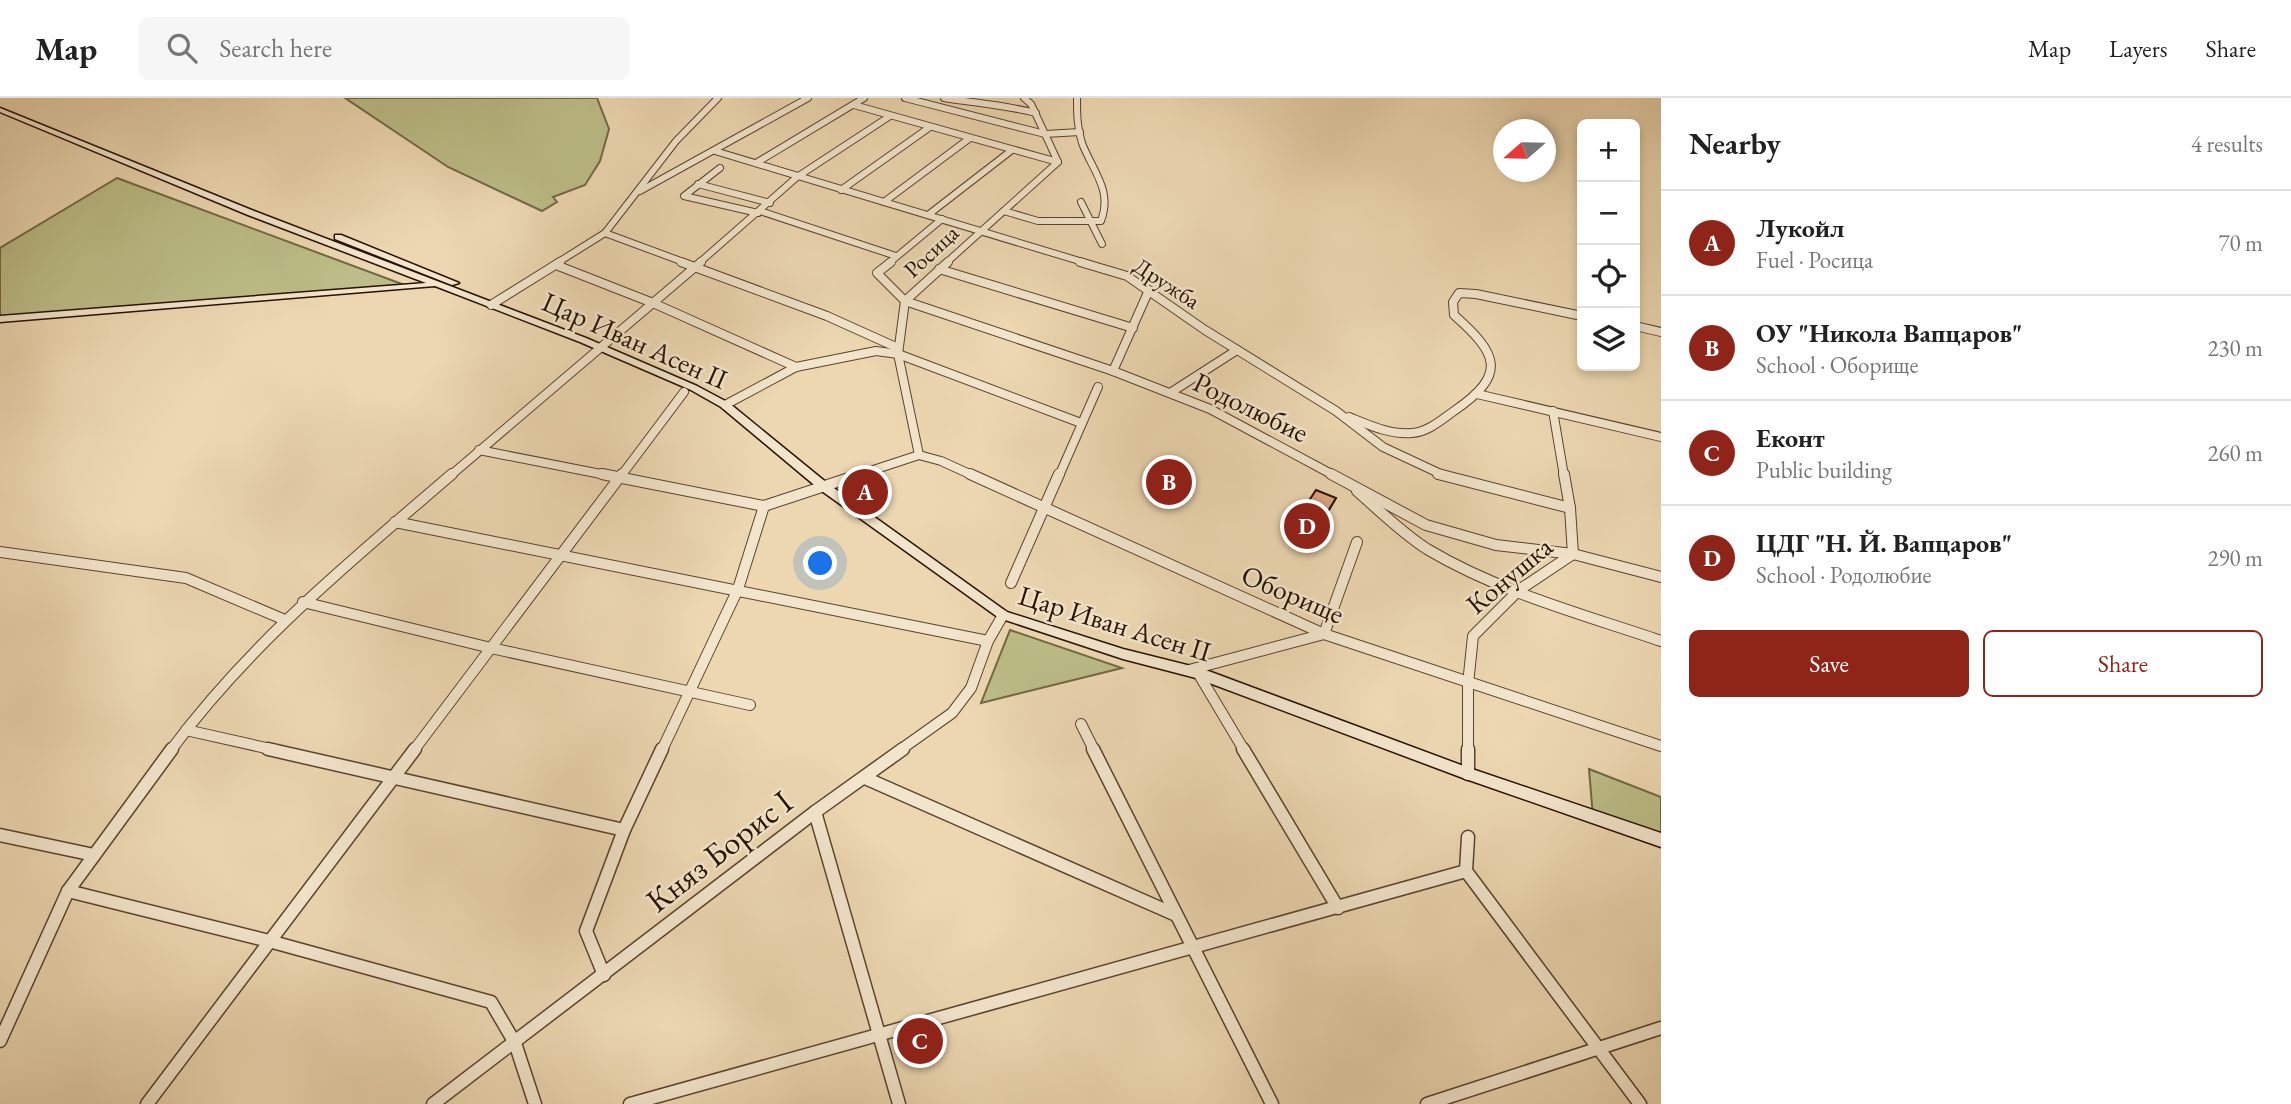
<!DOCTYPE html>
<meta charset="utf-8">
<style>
:root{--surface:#fff;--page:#f6f6f6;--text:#222;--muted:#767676;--line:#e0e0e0;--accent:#8f2418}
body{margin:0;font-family:"EB Garamond",serif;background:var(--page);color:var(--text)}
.controls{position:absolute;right:21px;top:21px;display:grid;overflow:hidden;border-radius:10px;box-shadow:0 4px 10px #0003}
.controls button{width:63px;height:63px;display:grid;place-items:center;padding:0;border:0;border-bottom:2px solid var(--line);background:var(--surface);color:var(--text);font:35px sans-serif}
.compass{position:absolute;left:1493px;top:21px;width:63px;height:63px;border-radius:50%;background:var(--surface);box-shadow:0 4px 10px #0003;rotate:250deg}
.you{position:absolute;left:821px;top:466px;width:24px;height:24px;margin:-18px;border:5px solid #fff;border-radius:50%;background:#1a73e8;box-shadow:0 0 0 10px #1a73e833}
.badge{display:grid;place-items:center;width:46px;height:46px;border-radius:50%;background:var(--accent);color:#fff;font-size:23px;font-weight:700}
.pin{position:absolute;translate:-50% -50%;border:4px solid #fff;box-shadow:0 2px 7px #0006}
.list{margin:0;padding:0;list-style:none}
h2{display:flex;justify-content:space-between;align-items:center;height:91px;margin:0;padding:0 28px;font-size:30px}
h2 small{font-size:23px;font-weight:400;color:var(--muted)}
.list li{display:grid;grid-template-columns:46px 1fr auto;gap:21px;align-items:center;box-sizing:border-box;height:105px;padding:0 28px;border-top:2px solid var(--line)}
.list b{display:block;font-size:26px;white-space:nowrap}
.list p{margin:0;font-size:23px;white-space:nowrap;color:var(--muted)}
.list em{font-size:23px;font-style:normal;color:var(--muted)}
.actions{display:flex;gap:14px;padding:21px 28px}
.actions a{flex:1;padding:16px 0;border:2px solid var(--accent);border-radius:10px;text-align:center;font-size:24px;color:var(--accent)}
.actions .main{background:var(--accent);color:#fff}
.icon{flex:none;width:38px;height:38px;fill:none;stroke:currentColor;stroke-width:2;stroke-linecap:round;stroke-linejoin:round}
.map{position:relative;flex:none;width:1661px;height:1006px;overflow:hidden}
header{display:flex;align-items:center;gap:42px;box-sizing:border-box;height:98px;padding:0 35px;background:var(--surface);border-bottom:2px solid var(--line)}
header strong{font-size:33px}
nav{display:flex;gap:38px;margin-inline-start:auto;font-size:24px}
.search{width:490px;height:63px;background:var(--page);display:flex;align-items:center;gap:18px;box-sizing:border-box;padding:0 24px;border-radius:10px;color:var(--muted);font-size:26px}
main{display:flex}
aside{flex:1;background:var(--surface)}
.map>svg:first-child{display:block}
</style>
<header>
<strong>Map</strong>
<div class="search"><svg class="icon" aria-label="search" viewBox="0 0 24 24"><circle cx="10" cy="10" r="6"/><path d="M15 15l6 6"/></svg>Search here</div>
<nav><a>Map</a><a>Layers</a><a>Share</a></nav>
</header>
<main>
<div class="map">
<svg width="1661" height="1006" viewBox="0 0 1661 1006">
<rect width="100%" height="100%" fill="#ecd7b1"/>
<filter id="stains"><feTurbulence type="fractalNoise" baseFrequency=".00286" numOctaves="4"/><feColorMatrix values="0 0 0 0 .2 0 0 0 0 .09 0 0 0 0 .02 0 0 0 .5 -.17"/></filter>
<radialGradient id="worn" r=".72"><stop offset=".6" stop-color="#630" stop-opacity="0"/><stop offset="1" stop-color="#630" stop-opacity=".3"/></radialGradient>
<g fill="#bcbd88" stroke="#726845" stroke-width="2">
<path d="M345 0H597L609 31 600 63 585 87 553 99 557 104 542 113 448 69Z"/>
<path d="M117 80 410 189 0 218V150Z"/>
<path d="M1010 532 1122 570 981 605Z"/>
<path d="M1589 671 1661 699V742L1593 719Z"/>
</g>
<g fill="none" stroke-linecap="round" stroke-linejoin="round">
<g stroke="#59432e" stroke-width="8">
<g id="street-far3">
<path d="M905 0 1045 36 1080 34"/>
<path d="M944 0C975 5 1005 7 1036 15"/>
<path d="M854 7 1058 64"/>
<path d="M715 53 1086 165"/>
<path d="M756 65 864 0"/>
<path d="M720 70 684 98 758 115"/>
<path d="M698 86 770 105"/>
<path d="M841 92 930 29"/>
<path d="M640 93 808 0"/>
<path d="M884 104 970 40"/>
<path d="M1081 104 1102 146"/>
<path d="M760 113 896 158"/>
<path d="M1004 113 1038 123H1101C1113 92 1092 72 1082 45 1077 30 1077 15 1077 0"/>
<path d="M928 117 1012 52"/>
<path d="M605 135 686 165"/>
<path d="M557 165 605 135 676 43 718 0"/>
<path d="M699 165 797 79 890 18"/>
<path d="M889 165 942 121"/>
<path d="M946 165 1058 64 1031 6 1024 0"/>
</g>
</g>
<g stroke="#59432e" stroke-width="10">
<g id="street-far2">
<path d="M681 164 827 218 898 250"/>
<path d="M891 164 877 175 905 203 1113 273 1210 311 1335 378"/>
<path d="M1080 164 1127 178 1205 232 1336 313 1383 349 1445 378"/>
<path d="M556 167 653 205 796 269"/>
<path d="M939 171 1133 230"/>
<path d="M491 207 560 164"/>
<path d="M1635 228 1661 234"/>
<path d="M1113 273 1149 192"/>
<path d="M1170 295 1237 252"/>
<path d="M1477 296 1661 339"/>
<path d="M725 307 796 269 876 253 898 256 1081 325"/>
<path d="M1553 313 1564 378"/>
<path d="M1349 319C1369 327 1390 337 1412 335 1428 334 1441 322 1454 313 1508 276 1498 256 1454 217L1453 204 1459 195 1476 196 1582 218"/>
<path d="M479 352 611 378"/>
<path d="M919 357 941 363 974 378"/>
<path d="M919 357 898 256 905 203 948 164"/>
<path d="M450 378 701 164"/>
<path d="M621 378 684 294"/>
<path d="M855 378 919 357"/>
<path d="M1059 378 1098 289"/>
</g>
</g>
<g stroke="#59432e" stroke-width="12">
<g id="street-far1">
<path d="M602 376 764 408"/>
<path d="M970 376 1324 536 1661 648"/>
<path d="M1331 376 1426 427 1496 447 1573 456 1661 479"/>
<path d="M1438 376 1570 410"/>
<path d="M1357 393C1380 413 1402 435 1427 451 1499 494 1582 516 1661 543"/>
<path d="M395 424 988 543"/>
<path d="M0 454 186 480 285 522"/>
<path d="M1011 485 1059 376"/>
<path d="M303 504 491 550 750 607"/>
<path d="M1189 572 1324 536 1357 444"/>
<path d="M1198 575 1244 652"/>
<path d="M1081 626 1094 652"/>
<path d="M186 632 275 652"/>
<path d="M171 652C251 544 351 463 452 376"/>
<path d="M414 652 622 376"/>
<path d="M662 652 738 491 764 408 861 376"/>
<path d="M900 652 952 615 971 590 988 543 1003 517"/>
<path d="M1468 652V586L1473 538 1519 492 1573 456 1570 410 1564 376"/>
</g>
</g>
<g stroke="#59432e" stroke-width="15">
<g id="street">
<path d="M268 651 624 732"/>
<path d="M1093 651 1272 1006"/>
<path d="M1243 651 1338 810"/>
<path d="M1468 651V676"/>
<path d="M865 680 1176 817"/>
<path d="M815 714 899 1006"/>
<path d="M0 737 94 757"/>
<path d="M1466 773 1640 1006"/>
<path d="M1466 773 1468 739"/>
<path d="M68 793 269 843 491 904 515 945 535 1006"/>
<path d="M604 877 586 833 624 732 662 651"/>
<path d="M0 943 68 793 172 651"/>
<path d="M147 1006 415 651"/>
<path d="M433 1006 815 714 903 651"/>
<path d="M630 1006 1466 773"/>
<path d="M1427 1006 1661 930"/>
</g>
</g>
<g stroke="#281202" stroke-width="3">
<g id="secondary">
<path d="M0 10 254 113 586 240 697 288 729 305 827 385 1007 514 1123 551 1203 571 1469 670 1661 735V749L1463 680 1196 580 1123 561 999 520 819 391 721 309 691 292 580 244 435 188 0 224V218L426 185 248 117 0 14Z"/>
<path d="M335 137H341L459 185 452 187 335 141Z"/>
</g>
</g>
<use href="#street-far3" stroke="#f3e5cc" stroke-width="6"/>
<use href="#street-far2" stroke="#f3e5cc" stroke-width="8"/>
<use href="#street-far1" stroke="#f3e5cc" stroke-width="10"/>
<use href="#street" stroke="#f3e5cc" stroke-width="12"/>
<use href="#secondary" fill="#f3e5cc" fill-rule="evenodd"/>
</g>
<g fill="#c28f6e" stroke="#281202" stroke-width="2">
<path d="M853 384H878L877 394 865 402 852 394Z"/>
<path d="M1336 400 1306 451 1286 442 1293 427Z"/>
</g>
<path fill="#9e745a" stroke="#281202" stroke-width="2" d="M878 384 877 394 865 402V393Z"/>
<g fill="#e2a680" stroke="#281202" stroke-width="2">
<path d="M865 376 878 384 865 393 853 384Z"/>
<path d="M1316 392 1336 400 1314 436 1293 427Z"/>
</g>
<g text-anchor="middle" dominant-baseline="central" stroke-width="5" stroke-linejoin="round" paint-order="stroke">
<g font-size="23" fill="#281202" stroke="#f3e5cc">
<text transform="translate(931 153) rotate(-43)">Росица</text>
<text transform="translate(1167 185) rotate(33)">Дружба</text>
</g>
<g font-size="28" fill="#281202" stroke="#f3e5cc">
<text transform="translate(635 242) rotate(24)">Цар Иван Асен II</text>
<text transform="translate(1251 309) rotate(26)">Родолюбие</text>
<text transform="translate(1509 477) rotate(-40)">Конушка</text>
<text transform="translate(1293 496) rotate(23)">Оборище</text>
<text transform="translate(1115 525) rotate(17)">Цар Иван Асен II</text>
</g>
<g font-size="33" fill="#281202" stroke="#f3e5cc">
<text transform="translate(719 753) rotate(-38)">Княз Борис I</text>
</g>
</g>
<rect width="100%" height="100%" filter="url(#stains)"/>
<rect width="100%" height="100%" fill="url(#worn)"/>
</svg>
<div class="controls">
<button>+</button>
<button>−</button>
<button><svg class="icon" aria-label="locate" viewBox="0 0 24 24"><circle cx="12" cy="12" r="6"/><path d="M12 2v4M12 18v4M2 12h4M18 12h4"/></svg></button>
<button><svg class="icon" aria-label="layers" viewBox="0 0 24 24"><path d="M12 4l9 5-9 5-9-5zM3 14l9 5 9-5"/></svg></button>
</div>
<svg class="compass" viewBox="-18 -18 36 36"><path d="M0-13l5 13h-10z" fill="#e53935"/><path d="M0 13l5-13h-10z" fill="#767676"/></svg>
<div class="you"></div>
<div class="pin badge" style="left:865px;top:394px">A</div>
<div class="pin badge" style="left:1169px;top:384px">B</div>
<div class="pin badge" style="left:920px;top:943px">C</div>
<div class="pin badge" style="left:1307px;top:428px">D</div>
</div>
<aside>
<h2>Nearby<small>4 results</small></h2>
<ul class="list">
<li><span class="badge">A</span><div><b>Лукойл</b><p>Fuel · Росица</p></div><em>70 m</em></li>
<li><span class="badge">B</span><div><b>ОУ &quot;Никола Вапцаров&quot;</b><p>School · Оборище</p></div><em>230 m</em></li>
<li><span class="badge">C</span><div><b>Еконт</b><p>Public building</p></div><em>260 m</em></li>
<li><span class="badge">D</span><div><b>ЦДГ &quot;Н. Й. Вапцаров&quot;</b><p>School · Родолюбие</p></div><em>290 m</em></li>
</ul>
<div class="actions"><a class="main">Save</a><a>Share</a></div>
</aside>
</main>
